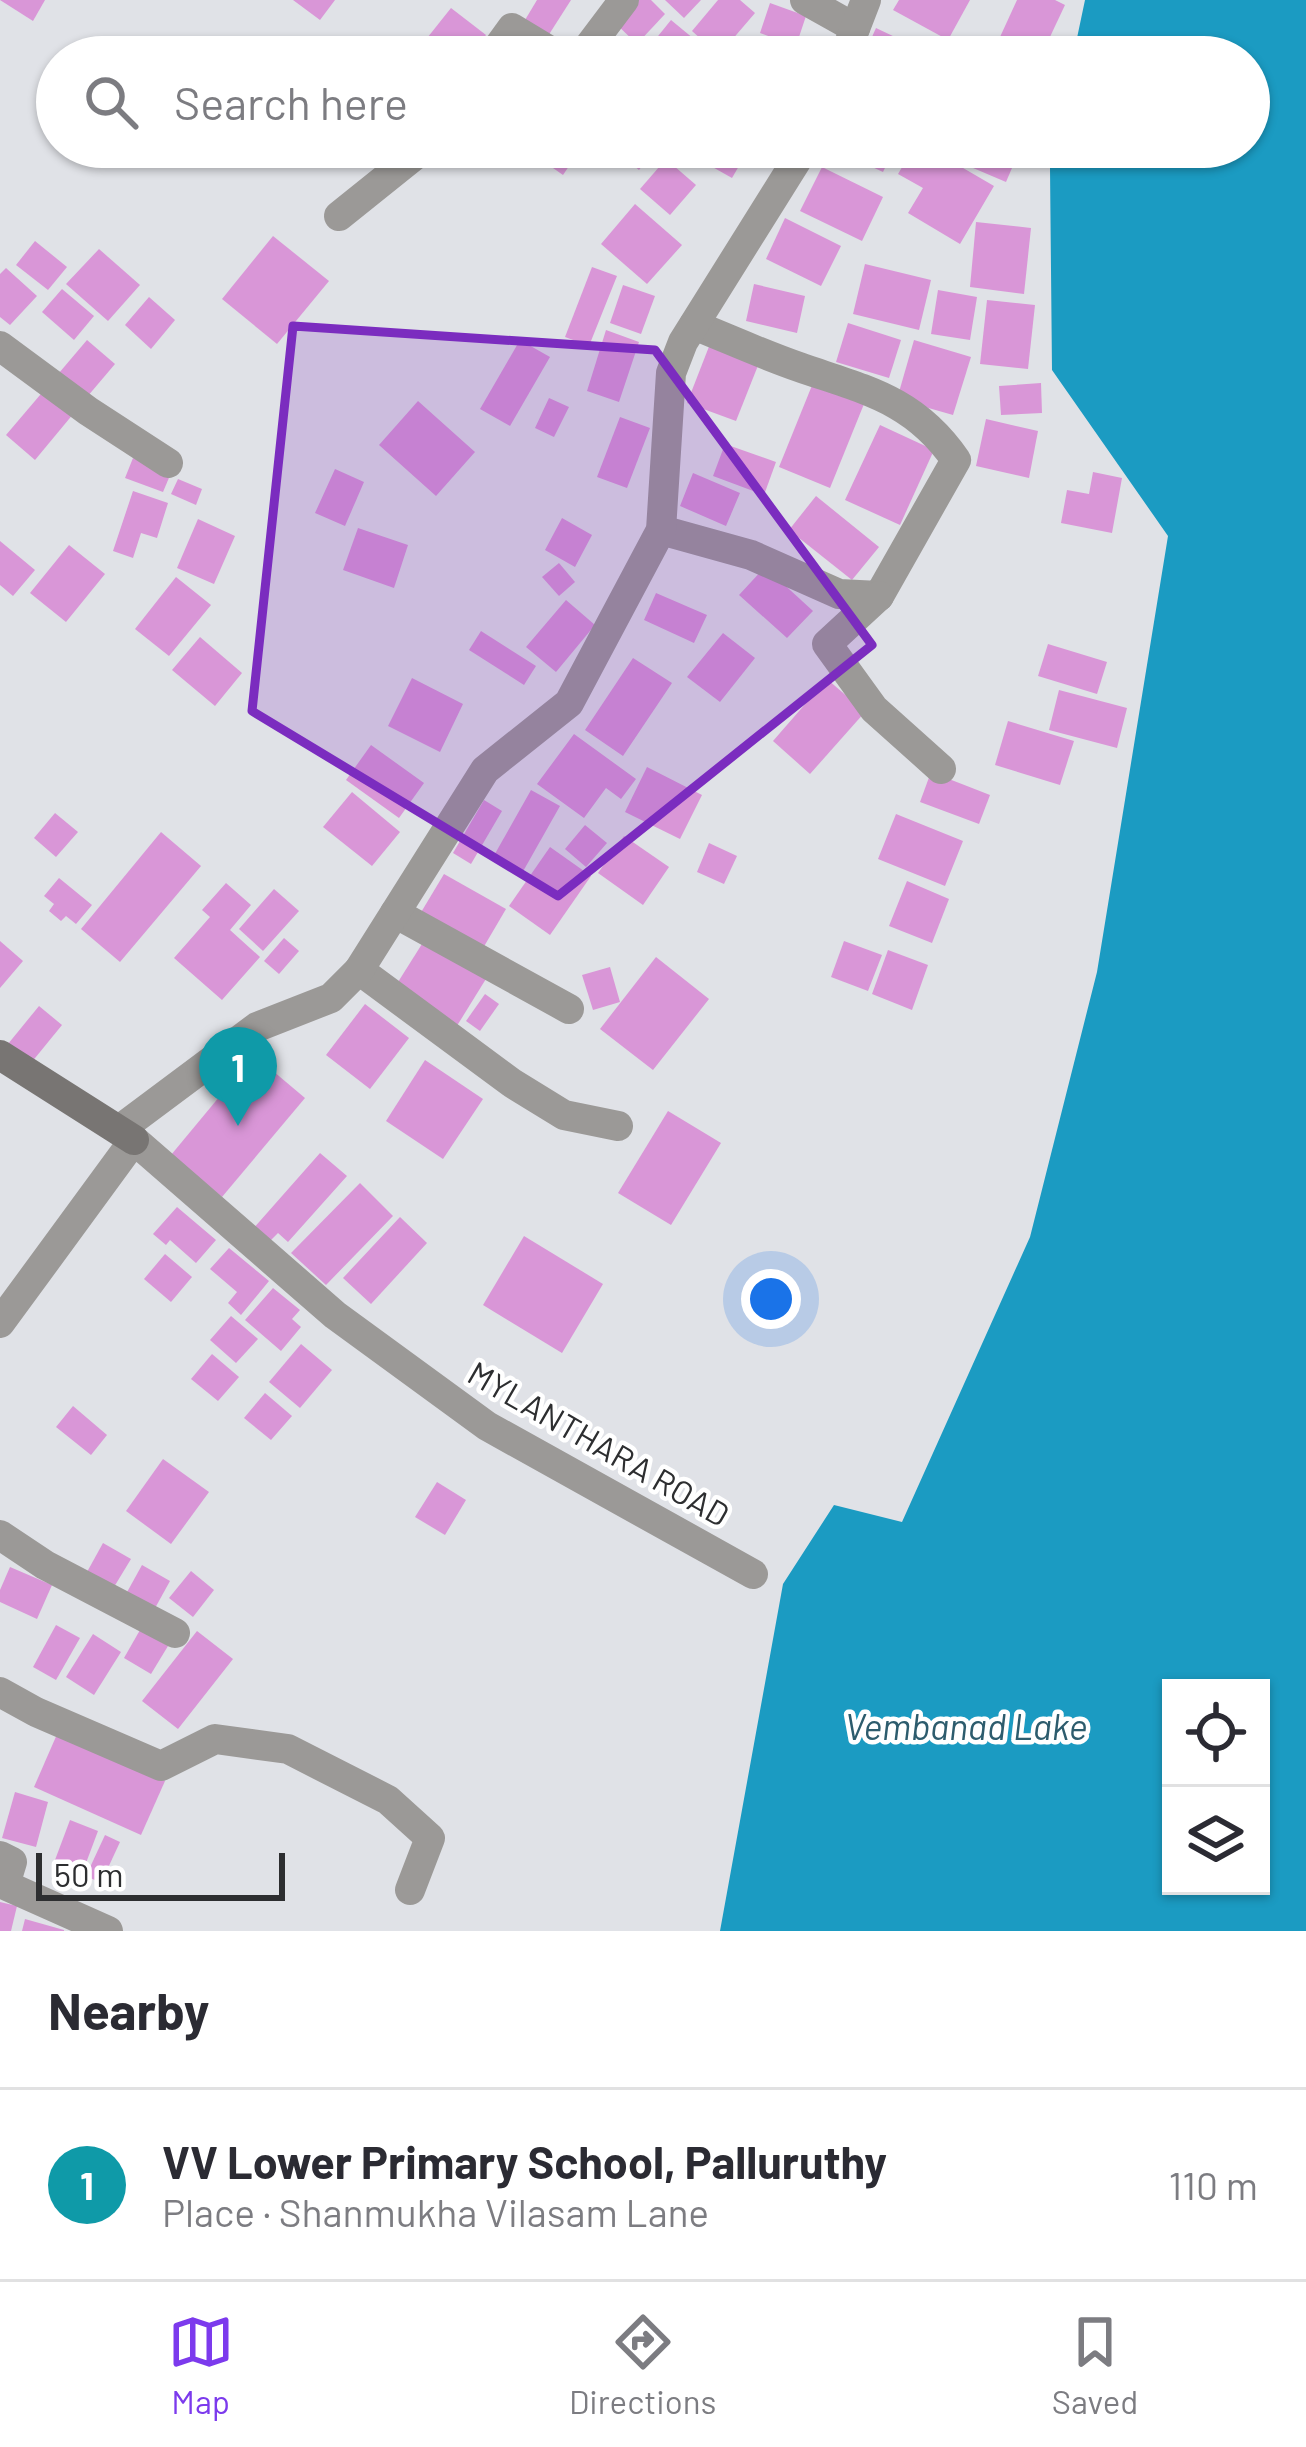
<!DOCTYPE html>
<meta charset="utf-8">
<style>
:root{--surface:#fff;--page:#f2f2f3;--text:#2b2b33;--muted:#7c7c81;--line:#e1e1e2;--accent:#7c3aed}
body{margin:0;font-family:Barlow,sans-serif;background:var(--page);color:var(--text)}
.controls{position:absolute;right:36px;bottom:36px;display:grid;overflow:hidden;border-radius:0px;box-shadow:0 3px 9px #0004}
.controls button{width:108px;height:108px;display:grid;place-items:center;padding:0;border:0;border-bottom:3px solid var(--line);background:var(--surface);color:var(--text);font:60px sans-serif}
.scale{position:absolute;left:36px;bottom:30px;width:249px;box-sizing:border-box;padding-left:12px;border:6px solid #2d2e30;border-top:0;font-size:33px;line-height:42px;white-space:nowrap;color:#2d2e30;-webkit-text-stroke:9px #fff;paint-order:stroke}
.you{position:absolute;left:771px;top:1299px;width:42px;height:42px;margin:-30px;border:9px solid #fff;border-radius:50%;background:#1a73e8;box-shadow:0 0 0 18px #1a73e833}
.badge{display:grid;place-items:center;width:78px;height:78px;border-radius:50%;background:var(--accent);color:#fff;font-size:39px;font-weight:700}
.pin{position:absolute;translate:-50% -99px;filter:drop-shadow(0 3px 6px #0008)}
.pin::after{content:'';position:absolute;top:63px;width:42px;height:36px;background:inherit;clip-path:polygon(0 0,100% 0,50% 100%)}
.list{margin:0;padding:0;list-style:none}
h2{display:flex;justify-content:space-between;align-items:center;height:156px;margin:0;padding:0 48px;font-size:51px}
h2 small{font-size:39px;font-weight:400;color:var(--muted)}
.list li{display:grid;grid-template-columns:78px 1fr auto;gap:36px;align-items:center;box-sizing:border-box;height:192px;padding:0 48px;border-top:3px solid var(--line)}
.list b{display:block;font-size:45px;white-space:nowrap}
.list p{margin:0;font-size:39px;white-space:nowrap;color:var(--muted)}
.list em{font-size:39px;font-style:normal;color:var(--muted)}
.icon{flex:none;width:66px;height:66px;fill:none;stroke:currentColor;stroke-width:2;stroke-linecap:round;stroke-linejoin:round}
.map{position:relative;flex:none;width:1306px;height:1931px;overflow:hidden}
.search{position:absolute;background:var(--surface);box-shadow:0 3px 9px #0004;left:36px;right:36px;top:36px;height:132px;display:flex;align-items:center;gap:30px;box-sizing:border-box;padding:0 42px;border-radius:66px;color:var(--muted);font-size:45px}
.sheet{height:348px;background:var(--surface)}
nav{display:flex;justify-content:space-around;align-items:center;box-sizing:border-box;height:168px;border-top:3px solid var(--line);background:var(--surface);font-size:33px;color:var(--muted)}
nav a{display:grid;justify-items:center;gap:6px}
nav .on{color:var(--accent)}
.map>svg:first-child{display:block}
</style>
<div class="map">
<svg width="1306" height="1931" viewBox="0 0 1306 1931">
<rect width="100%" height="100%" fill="#e0e2e7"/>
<path fill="#1b9bc2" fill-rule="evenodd" d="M1085 0H1306V1931H720L783 1584 834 1505 902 1522 1030 1237 1097 972 1168 536 1052 370 1050 168 1054 147H1249V57H1073ZM1171 1688H1261V1886H1171Z"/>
<g fill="#d996d7">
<path d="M0 0H45L33 21Z"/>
<path d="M293 0H335L320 20Z"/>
<path d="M537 0H571L548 36 525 20Z"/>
<path d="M636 0H651L665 14 637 44 614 22Z"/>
<path d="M665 0H701L684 18Z"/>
<path d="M718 0H740L755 13 719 55 692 31Z"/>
<path d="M899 0H970L948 40 893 10Z"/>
<path d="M1017 0H1055L1065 5 1041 56 1000 37Z"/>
<path d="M770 3 806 16 796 46 760 33Z"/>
<path d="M451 8 486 35 469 57H412Z"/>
<path d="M671 20 694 39 680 57H654L646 51Z"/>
<path d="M876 28 937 57H863Z"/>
<path d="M749 38 788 53 786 57H742Z"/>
<path d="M523 147H582L563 175Z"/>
<path d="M625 147H656L639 170 620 154Z"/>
<path d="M665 147H691L681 164 662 152Z"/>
<path d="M698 147H750L732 178 693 156Z"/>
<path d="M829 147H895L883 172Z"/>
<path d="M914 147H927L994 186 960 244 908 213 923 188 898 174Z"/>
<path d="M965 147H1021L1006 182 959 162Z"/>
<path d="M666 159 696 185 670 215 640 189Z"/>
<path d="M822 167 883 197 862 241 800 211Z"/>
<path d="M635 204 682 245 647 284 601 244Z"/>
<path d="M785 218 841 246 821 286 766 259Z"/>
<path d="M976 222 1031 228 1024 294 970 287Z"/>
<path d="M273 236 329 281 277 344 222 299Z"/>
<path d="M35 241 67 267 48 290 16 265Z"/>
<path d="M99 249 140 285 108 321 66 284Z"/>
<path d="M865 264 931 280 919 330 853 314Z"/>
<path d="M592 267 617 276 589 346 565 337Z"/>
<path d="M6 268 37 296 10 325 0 317V274Z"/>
<path d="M754 284 805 296 797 333 746 321Z"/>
<path d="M623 285 655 296 641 334 610 323Z"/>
<path d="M62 289 94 316 74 340 42 312Z"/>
<path d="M938 290 977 297 970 340 931 334Z"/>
<path d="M149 297 175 320 151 349 125 325Z"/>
<path d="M987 300 1035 305 1028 369 980 364Z"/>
<path d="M848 323 901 340 889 378 836 362Z"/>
<path d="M606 330 639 342 619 402 587 391Z"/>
<path d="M87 340 115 364 87 397 59 373Z"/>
<path d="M520 340 550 357 510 426 480 409Z"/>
<path d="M914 340 971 357 953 415 897 399Z"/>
<path d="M710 344 759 363 736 421 687 403Z"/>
<path d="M815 378 866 399 830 488 779 467Z"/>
<path d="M1041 383 1042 413 1001 415 999 386Z"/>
<path d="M46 388 74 413 35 460 6 435Z"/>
<path d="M549 398 569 407 554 437 535 428Z"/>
<path d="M418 401 475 452 436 496 379 445Z"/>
<path d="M620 417 650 428 627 488 597 477Z"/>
<path d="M986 419 1038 431 1029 478 976 466Z"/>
<path d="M880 425 934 450 900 525 845 500Z"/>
<path d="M725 444 776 462 764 495 713 476Z"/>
<path d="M133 458 171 473 163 492 125 478Z"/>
<path d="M335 469 364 482 345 526 315 513Z"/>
<path d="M1093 472 1122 478 1112 533 1061 523 1067 490 1089 494Z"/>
<path d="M693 473 740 493 726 526 680 506Z"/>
<path d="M178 479 202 489 196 505 171 494Z"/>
<path d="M133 491 168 503 157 538 141 533 133 558 113 551Z"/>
<path d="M816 496 879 547 852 580 789 530Z"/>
<path d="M562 518 592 535 575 567 545 550Z"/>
<path d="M198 519 235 536 214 584 177 568Z"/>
<path d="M358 528 408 545 394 588 343 570Z"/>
<path d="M0 541 35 570 13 596 0 585Z"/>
<path d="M69 545 105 574 66 622 30 593Z"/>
<path d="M559 563 575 582 559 596 542 577Z"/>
<path d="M765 567 813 611 787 638 739 595Z"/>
<path d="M176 577 211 605 169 656 135 629Z"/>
<path d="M656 593 707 615 694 643 644 620Z"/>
<path d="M566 600 595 625 556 672 526 647Z"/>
<path d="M481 631 536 666 524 685 469 650Z"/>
<path d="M723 633 755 658 720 702 687 677Z"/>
<path d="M200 637 242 673 215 706 172 670Z"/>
<path d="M1048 644 1107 662 1097 694 1038 676Z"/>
<path d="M633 658 672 683 623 756 585 730Z"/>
<path d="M412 678 463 704 440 752 388 726Z"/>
<path d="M827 679 865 712 810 774 773 741Z"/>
<path d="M1059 690 1127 708 1117 748 1049 730Z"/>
<path d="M1008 721 1074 741 1060 785 995 765Z"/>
<path d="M574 734 636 779 621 799 606 788 584 818 537 784Z"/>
<path d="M371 745 424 783 399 818 346 780Z"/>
<path d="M647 767 702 795 680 839 625 812Z"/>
<path d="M931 772 990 795 979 824 920 802Z"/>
<path d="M531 790 560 806 521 875 492 859Z"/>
<path d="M352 792 400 832 372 866 323 827Z"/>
<path d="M484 800 502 811 471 864 453 853Z"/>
<path d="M55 813 78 832 56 857 34 838Z"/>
<path d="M896 814 963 841 945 886 878 859Z"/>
<path d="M585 825 607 843 586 867 565 849Z"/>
<path d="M161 832 201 866 120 962 81 929Z"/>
<path d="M624 836 669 867 643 905 598 873Z"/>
<path d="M709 843 737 856 724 884 697 872Z"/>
<path d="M550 847 591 876 550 935 509 906Z"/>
<path d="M444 874 506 909 479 955 417 919Z"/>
<path d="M59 878 92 905 76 924 66 916 61 921 49 911 54 904 44 896Z"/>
<path d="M907 881 949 899 932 943 889 926Z"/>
<path d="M226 883 251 905 230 930 260 957 222 1000 174 958 210 917 202 910Z"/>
<path d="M274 889 299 911 263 951 239 929Z"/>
<path d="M427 936 489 974 455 1029 393 990Z"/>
<path d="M284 938 299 951 279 974 264 961Z"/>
<path d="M0 941 23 961 0 988Z"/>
<path d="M844 941 882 955 868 991 831 977Z"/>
<path d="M888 950 928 965 912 1010 872 994Z"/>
<path d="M656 957 709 999 653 1070 600 1029Z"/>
<path d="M610 967 620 1002 593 1010 582 975Z"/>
<path d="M485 994 499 1004 480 1031 466 1021Z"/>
<path d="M365 1004 409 1038 370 1089 326 1055Z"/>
<path d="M39 1006 62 1025 31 1063 8 1044Z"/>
<path d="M254 1055 305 1098 222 1197 171 1155Z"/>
<path d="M425 1060 483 1099 443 1159 386 1121Z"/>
<path d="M668 1111 721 1143 671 1225 618 1193Z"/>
<path d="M320 1153 347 1176 288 1242 278 1233 267 1244 252 1230Z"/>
<path d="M360 1183 393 1216 326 1285 291 1253Z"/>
<path d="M177 1207 216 1240 196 1263 170 1240 166 1245 153 1234Z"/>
<path d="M400 1217 427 1243 371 1304 343 1278Z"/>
<path d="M524 1236 603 1284 562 1353 483 1305Z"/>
<path d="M229 1248 269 1281 241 1315 228 1303 237 1292 210 1269Z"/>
<path d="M165 1254 192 1277 171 1302 144 1279Z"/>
<path d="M273 1288 300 1310 292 1319 301 1327 281 1351 245 1320Z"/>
<path d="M231 1316 258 1339 236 1363 210 1340Z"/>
<path d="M301 1344 332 1370 300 1408 269 1382Z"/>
<path d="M212 1354 239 1377 218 1401 191 1379Z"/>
<path d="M265 1393 292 1416 271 1440 244 1418Z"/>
<path d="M73 1406 107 1435 91 1455 56 1427Z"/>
<path d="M163 1459 209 1492 171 1544 126 1511Z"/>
<path d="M437 1482 466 1500 445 1535 415 1517Z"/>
<path d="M103 1543 131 1559 114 1587 87 1572Z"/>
<path d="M142 1565 170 1581 154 1610 126 1594Z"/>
<path d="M10 1567 52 1585 37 1619 0 1602V1590Z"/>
<path d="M191 1571 214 1590 193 1617 169 1598Z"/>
<path d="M56 1625 80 1638 56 1680 33 1667Z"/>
<path d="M140 1630 168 1646 151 1674 124 1658Z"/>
<path d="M197 1631 233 1659 178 1729 142 1701Z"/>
<path d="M93 1634 121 1652 94 1695 66 1677Z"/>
<path d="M58 1732 165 1781 141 1835 34 1787Z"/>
<path d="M15 1792 48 1802 36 1847 2 1838Z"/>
<path d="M70 1820 98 1831 83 1871 55 1860Z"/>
<path d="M105 1835 120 1842 101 1883 86 1876Z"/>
<path d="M0 1902 17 1906 11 1931H0Z"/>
<path d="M25 1919 64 1930V1931H22Z"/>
</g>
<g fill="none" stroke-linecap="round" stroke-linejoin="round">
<g stroke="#9b9997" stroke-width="30">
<path d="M805 0 855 28"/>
<path d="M491 57 512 28 560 57"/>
<path d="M581 57 624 0"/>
<path d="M844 57 866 0"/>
<path d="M339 216 425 147"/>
<path d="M0 346 88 411 168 463"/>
<path d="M661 530 751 555 839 594 879 596 956 460C914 399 865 390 799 367 764 355 729 339 694 325"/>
<path d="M879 596 827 644 874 709 941 769"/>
<path d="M395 913 569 1009"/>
<path d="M359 970 512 1083 564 1115 618 1126"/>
<path d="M119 1130 257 1027 331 998 359 970 485 770 569 703 661 530 671 373 683 342 805 147"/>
<path d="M0 1323 134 1140 335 1315 487 1426 753 1574"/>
<path d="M0 1535 45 1565 175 1633"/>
<path d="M0 1692 36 1712 161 1766 215 1739 288 1749 388 1800 430 1838 410 1890"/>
<path d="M0 1856 12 1862 5 1885 108 1931"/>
</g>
<path stroke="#787573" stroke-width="30" d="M0 1055 134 1140"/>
</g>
<path fill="#7b2cbf" fill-opacity="0.2" stroke="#7b2cbf" stroke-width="9" stroke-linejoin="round" d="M293 326 655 350 872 645 558 896 252 711Z"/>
<g text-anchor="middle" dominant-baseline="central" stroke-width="9" stroke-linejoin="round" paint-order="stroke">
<g font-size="33" fill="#2d2e30" stroke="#fff">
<text transform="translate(599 1443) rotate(30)">MYLANTHARA ROAD</text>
</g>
<g font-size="36" font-style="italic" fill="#2d5c6d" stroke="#fff">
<text x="966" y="1725">Vembanad Lake</text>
</g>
</g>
</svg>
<div class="controls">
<button><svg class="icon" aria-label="locate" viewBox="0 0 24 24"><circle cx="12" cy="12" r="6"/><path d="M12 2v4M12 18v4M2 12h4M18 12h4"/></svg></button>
<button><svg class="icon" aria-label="layers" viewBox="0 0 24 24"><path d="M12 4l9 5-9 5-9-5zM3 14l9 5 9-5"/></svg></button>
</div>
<div class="scale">50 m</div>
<div class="you"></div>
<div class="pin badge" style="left:238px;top:1126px;background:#0f9aa8">1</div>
<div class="search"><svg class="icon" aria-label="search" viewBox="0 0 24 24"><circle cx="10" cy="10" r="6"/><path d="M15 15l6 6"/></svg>Search here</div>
</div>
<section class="sheet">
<h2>Nearby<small></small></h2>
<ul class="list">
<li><span class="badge" style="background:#0f9aa8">1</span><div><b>VV Lower Primary School, Palluruthy</b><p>Place · Shanmukha Vilasam Lane</p></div><em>110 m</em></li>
</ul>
</section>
<nav>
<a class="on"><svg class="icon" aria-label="map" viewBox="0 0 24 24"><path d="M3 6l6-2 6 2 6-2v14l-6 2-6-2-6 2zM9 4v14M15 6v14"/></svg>Map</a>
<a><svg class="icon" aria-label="directions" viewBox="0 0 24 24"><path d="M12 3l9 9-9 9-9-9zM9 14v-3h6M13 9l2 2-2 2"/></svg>Directions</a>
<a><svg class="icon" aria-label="saved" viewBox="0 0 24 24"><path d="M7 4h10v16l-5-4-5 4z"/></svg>Saved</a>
</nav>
